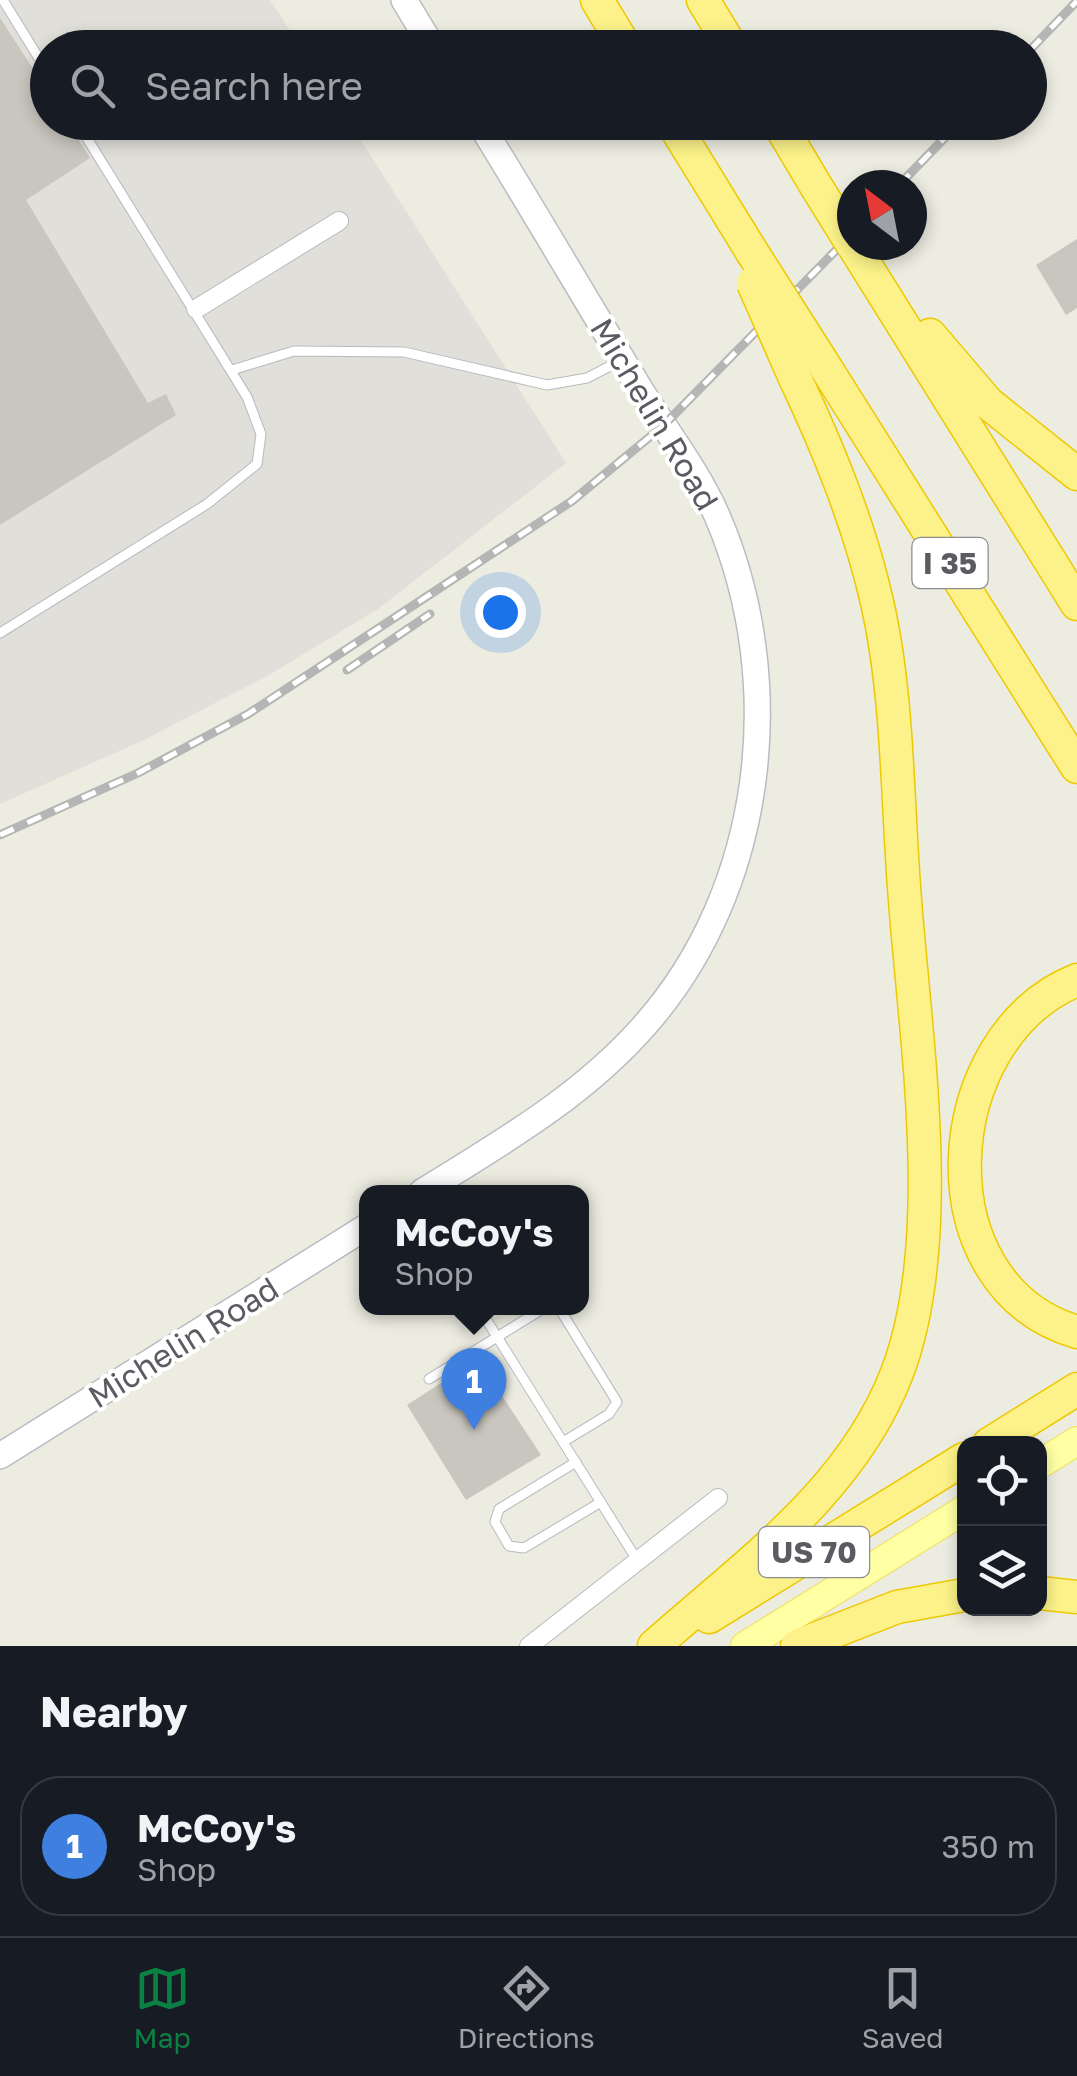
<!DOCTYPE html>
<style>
:root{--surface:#171b24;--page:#242831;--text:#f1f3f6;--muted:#9ea1a6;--line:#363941;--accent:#0b8043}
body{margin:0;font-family:"Golos Text",sans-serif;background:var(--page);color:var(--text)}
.controls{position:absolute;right:30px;bottom:30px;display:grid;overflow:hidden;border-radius:20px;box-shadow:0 5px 15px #0003}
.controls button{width:90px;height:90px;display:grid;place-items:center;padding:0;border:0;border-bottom:2px solid var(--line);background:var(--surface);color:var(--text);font:50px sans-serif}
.compass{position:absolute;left:837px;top:170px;width:90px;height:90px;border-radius:50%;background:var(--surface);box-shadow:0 5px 15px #0003;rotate:328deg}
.you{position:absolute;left:500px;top:612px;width:35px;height:35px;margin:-25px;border:8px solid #fff;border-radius:50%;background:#1a73e8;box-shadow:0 0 0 15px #1a73e833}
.badge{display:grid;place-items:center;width:65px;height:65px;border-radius:50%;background:var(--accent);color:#fff;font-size:32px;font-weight:700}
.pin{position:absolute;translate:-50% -82px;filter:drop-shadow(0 2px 5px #0008)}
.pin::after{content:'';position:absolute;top:52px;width:35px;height:30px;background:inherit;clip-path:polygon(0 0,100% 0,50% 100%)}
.popup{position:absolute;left:359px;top:1185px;width:230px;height:130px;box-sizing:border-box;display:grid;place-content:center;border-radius:20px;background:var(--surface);filter:drop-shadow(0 2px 8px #0005);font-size:32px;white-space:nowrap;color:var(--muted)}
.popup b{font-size:38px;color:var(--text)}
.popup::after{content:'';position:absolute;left:50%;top:100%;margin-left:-20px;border:20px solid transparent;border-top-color:var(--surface)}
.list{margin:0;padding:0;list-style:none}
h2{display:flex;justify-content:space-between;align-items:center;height:130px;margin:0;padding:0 40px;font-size:42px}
h2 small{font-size:32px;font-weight:400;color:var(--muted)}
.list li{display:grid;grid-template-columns:65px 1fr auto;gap:30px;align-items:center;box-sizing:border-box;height:140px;margin:0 20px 20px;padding:0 20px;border:2px solid var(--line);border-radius:40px}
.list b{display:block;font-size:38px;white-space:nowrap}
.list p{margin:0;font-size:32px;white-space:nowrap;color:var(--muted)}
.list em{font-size:32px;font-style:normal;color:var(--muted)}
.icon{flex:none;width:55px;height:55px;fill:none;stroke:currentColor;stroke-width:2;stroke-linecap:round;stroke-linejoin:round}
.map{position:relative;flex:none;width:1077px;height:1646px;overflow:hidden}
.search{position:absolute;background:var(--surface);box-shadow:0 5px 15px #0003;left:30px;right:30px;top:30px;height:110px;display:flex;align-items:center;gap:25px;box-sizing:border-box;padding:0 35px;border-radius:55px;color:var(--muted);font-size:38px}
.sheet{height:290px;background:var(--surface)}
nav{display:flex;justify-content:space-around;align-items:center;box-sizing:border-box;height:140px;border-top:2px solid var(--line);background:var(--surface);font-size:28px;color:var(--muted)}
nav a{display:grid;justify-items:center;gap:5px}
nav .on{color:var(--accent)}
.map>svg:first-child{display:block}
</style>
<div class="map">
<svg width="1077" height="1646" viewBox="0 0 1077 1646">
<rect width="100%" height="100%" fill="#edece1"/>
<path fill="#e0dfd9" d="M0 0H270L301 47 48 48V122L350 123 566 463 378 609 269 675 144 740 0 804Z"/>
<g fill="#c8c6be">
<path d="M0 18 48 92V122H67L90 158 26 200 148 403 166 394 176 415 0 525Z"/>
<path d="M1077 239V308L1066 315 1036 265Z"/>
<path d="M478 1359 541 1455 466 1500 407 1405Z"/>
</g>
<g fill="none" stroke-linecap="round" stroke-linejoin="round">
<g stroke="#b9bac0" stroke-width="11">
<g id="lane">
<path d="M3 0 48 73"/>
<path d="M232 370 294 351 404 352 547 385 587 378 618 362"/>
<path d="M0 633 207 504 257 464 261 434 247 397 77 122"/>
<path d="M479 1308 637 1560"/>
<path d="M559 1308 617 1402 609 1414 563 1442"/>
<path d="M429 1379 544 1308"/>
<path d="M576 1462 499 1509 495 1522 509 1546 524 1548 601 1502"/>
</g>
</g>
<g stroke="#b9bac0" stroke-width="20">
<g id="street">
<path d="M196 309 339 221"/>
<path d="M529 1646 718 1498"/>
</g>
</g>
<g stroke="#babcc3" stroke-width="28">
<g id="secondary">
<path d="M404 0 433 48"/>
<path d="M422 1192C501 1143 583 1096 645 1025 765 889 788 682 718 518 699 473 666 431 640 389 586 300 534 211 479 122"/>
<path d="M0 1456 366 1227"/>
</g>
</g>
<g stroke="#f0de57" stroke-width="30">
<g id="primary">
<path d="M1040 1464 1077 1441"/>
<path d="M745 1646 964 1510"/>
</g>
</g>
<g stroke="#edc901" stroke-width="35">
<g id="highway">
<path d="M597 0 626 48"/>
<path d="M703 0 732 48"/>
<path d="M672 122 752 252"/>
<path d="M778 122 816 186"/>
<path d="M853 245 1077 604"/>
<path d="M930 335 988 403 1077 474"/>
<path d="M821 360 1077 767"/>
<path d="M1077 980C936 1037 919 1285 1077 1332"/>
<path d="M989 1444 1077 1389"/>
<path d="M1040 1593 1077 1597"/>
<path d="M709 1617 964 1459"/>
<path d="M654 1646C746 1564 851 1492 897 1373 949 1237 914 1032 904 887 897 793 898 694 877 602 859 523 828 448 794 376"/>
<path d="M797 1646 897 1607 964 1595"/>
</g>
</g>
<use href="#lane" stroke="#fff" stroke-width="9"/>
<use href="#street" stroke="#fff" stroke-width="18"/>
<use href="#secondary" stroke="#fff" stroke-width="25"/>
<use href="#primary" stroke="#ffffa4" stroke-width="28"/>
<use href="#highway" stroke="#fcf289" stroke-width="32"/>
<g stroke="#b4b5b5" stroke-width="9">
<g id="rail">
<path d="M1030 50 1077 1"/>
<path d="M899 185 960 122"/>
<path d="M347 670 430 614"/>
<path d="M0 835 138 773 248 714 572 501 663 426 852 234"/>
</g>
</g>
<use href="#rail" stroke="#fff" stroke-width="5" stroke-dasharray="15" stroke-linecap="butt"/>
<g stroke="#edc901" stroke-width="35" stroke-linecap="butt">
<g id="highway-bridge">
<path d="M816 186 852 244"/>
<path d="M752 252 821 360"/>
<path d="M753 283 794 376"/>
</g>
</g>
<use href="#highway-bridge" stroke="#fcf289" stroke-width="32"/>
</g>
<g text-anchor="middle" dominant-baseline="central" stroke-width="8" stroke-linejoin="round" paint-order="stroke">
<g fill="#fff" stroke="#8c8d91" stroke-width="2.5">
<rect x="912.5" y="538" width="75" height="50" rx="8"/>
<rect x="759" y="1527" width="110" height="50" rx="8"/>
</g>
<g font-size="30" font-weight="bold" fill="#5a5c62">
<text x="950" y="563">I 35</text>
<text x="814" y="1552">US 70</text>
</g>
<g font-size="32" fill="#5a5c62" stroke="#fff">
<text transform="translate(655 414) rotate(59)">Michelin Road</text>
<text transform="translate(183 1342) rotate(-32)">Michelin Road</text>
</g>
</g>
</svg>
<div class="controls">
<button><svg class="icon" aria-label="locate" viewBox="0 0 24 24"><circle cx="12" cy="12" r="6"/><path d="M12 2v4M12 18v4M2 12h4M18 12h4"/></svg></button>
<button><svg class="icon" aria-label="layers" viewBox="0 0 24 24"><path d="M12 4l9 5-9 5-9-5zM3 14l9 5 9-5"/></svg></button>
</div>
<svg class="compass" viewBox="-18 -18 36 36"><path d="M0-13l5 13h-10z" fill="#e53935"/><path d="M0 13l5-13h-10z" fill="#9ea1a6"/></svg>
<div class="you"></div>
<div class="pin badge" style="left:474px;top:1430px;background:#3f7fe0">1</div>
<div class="popup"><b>McCoy's</b>Shop</div>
<div class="search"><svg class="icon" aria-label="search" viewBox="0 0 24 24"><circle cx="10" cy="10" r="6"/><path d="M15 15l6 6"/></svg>Search here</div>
</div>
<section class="sheet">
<h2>Nearby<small></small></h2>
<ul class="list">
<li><span class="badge" style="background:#3f7fe0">1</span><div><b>McCoy's</b><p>Shop</p></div><em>350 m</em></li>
</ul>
</section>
<nav>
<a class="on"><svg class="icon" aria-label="map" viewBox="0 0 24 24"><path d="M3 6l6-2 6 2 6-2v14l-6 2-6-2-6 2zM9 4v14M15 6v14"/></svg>Map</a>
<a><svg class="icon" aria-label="directions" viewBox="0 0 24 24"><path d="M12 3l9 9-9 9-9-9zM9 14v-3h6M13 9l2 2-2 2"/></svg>Directions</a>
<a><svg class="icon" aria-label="saved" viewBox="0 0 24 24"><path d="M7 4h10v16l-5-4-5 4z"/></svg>Saved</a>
</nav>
